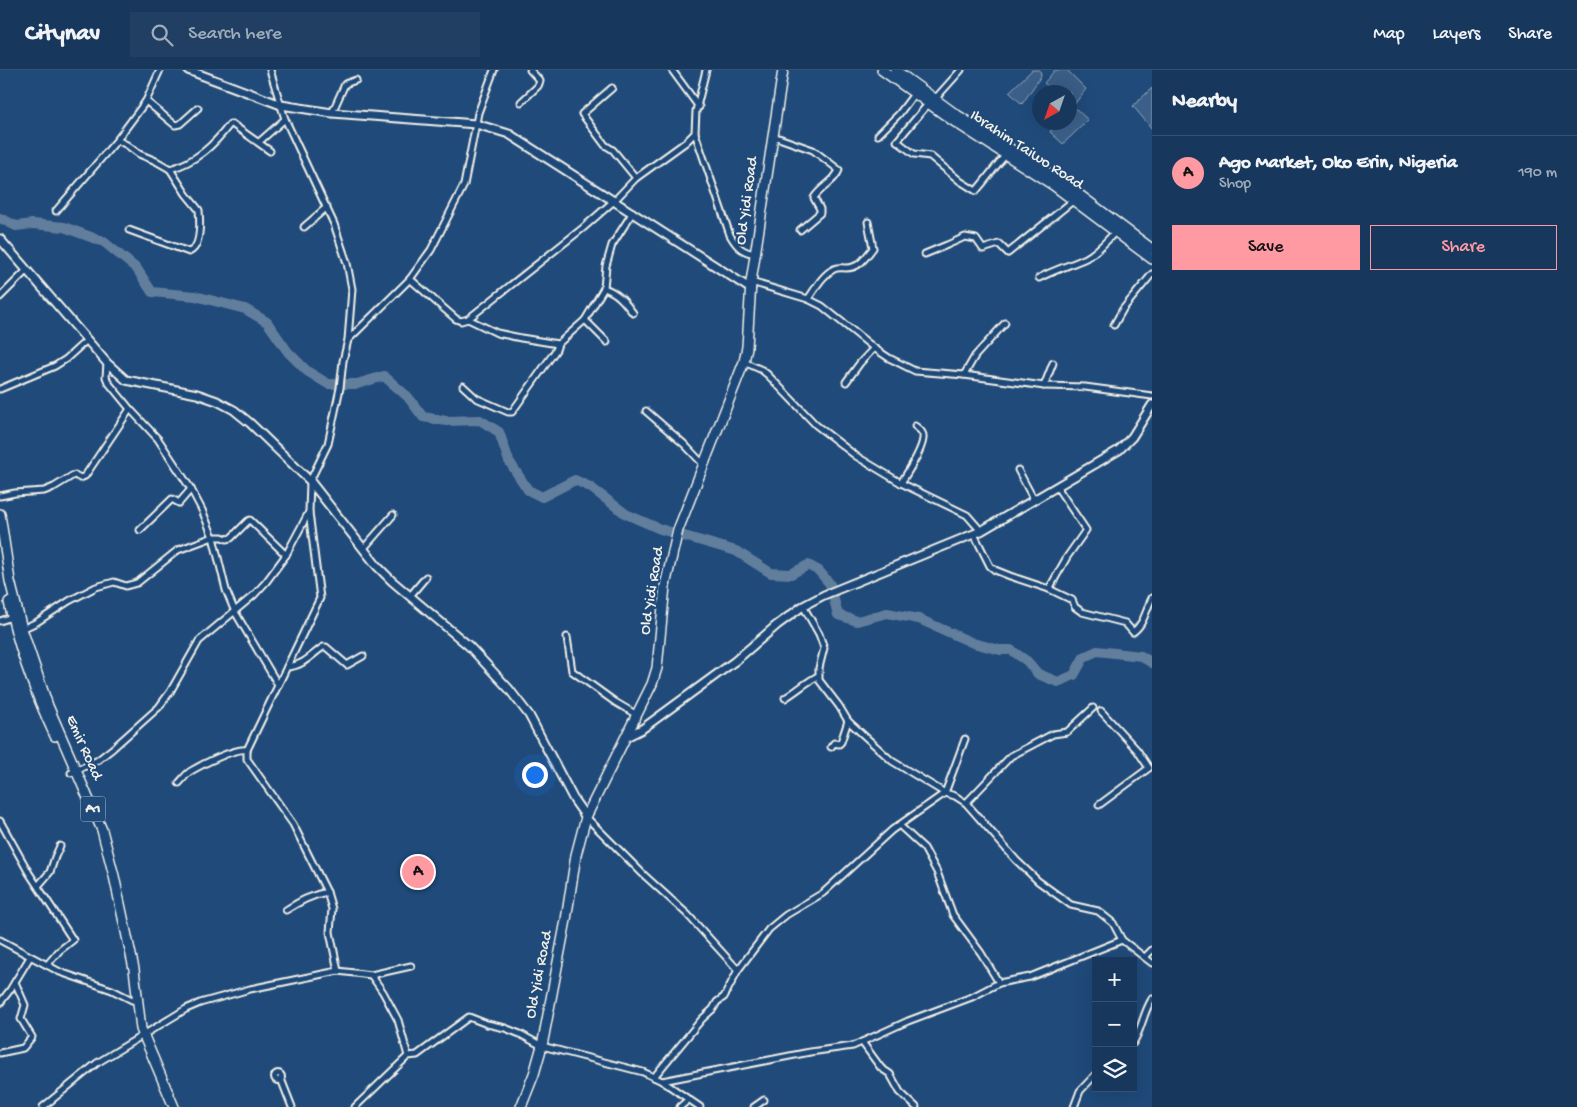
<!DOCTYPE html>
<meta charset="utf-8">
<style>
:root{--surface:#17385c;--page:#203f62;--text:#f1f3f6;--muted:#9eacbb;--line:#365272;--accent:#ff9aa2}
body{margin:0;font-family:"Gochi Hand",sans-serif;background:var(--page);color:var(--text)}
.controls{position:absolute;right:15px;bottom:15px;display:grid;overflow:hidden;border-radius:0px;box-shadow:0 5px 20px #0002}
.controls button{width:45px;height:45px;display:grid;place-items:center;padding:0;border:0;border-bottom:1px solid var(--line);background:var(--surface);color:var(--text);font:25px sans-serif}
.compass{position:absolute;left:1032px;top:15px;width:45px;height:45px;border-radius:50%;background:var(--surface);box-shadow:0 5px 20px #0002;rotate:220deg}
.you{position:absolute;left:534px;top:704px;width:18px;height:18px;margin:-12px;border:4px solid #fff;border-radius:50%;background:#1a73e8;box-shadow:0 0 0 8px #1a73e833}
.badge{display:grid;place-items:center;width:32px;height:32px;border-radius:50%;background:var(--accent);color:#111;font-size:16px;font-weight:700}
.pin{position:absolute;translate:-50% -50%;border:2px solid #fff;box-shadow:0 1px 5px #0006}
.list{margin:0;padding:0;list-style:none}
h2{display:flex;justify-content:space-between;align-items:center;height:65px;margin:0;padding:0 20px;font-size:21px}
h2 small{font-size:16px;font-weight:400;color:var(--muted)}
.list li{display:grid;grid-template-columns:32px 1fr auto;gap:15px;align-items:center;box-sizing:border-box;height:75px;padding:0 20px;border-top:1px solid var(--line)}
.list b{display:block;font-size:19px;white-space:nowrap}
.list p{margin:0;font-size:16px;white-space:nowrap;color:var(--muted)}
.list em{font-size:16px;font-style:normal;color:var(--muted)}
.actions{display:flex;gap:10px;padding:15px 20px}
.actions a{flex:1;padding:11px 0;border:1px solid var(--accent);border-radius:0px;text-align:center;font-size:18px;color:var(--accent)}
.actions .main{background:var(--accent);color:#111}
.icon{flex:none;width:28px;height:28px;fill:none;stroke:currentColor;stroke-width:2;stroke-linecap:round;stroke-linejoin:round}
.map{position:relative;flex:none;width:1152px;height:1037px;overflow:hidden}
header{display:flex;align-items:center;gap:30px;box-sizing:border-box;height:70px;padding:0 25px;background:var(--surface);border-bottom:1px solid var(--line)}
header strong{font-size:24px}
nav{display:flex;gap:28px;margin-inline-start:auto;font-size:18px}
.search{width:350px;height:45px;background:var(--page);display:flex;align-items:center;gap:12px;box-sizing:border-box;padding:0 18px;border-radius:0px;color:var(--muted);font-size:19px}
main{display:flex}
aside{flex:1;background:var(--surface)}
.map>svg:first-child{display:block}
</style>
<header>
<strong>Citynav</strong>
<div class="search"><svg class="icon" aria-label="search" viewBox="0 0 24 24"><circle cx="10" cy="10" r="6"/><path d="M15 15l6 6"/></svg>Search here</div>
<nav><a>Map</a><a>Layers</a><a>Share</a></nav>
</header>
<main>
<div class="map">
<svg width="1152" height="1037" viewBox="0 0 1152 1037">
<rect width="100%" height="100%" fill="#1f4a7a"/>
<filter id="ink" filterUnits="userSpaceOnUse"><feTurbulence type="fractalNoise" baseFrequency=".02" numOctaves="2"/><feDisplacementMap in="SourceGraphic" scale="10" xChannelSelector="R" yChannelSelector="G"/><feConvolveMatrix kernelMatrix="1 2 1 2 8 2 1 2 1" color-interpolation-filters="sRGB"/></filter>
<g filter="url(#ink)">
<g fill="#3a5f88" stroke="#97a8b8">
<path d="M1032 0H1040L1041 6 1022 34 1009 22Z"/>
<path d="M1055 0H1067L1086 19 1073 36 1088 50 1063 74 1050 62 1056 53 1070 52V22H1054L1044 13Z"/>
<path d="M1152 18V59L1133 36Z"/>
</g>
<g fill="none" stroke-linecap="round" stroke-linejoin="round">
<path stroke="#627e9d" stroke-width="10" d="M0 148 16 156 33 154 64 157 104 172 137 199 152 222 195 226 245 239 267 252 288 282 307 301 328 314H357L384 306 408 327 423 347 447 351 480 350 499 362 509 391 528 420 542 427 575 410 590 417 626 444 660 459 736 481 771 503 791 504 808 495 819 501 830 514 838 545 857 551 887 543 919 549 973 573 1000 580H1011L1027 591 1038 604 1058 612 1074 605 1084 587 1097 581 1141 586 1152 593"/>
<g stroke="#f4f1e8" stroke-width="9">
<g id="minor">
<path d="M672 0 699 37"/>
<path d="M612 18 582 44 605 75 613 80 636 108"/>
<path d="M935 29 961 0"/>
<path d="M146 31 175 55 180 54 198 38"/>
<path d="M521 32 538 16 540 11 530 0"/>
<path d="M928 34 897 71 914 84 930 86 960 111 976 121C987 109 995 96 1006 85"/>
<path d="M332 43 345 14 356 10"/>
<path d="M695 63 730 165C737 177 742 182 756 184"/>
<path d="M878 65 899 44 914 24"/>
<path d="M773 66 813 80 839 100C835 112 820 117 814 128L820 139V143L800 160"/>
<path d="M117 70 127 75 139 84 156 91 170 99 186 124 199 140C200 151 202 177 189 182L129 160"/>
<path d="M259 72 285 49"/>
<path d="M170 99C196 92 214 75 230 54H232L270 81"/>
<path d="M56 141 117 70 146 31 160 0"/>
<path d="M304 157 327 137"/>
<path d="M925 184 947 175 965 167 976 169 983 179 999 174 1008 183 1074 130"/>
<path d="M1039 208C1054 200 1071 195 1086 188 1097 182 1107 171 1115 162"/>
<path d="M410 209 456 249 461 251 468 249 583 158 615 130 636 108 686 72 695 63 696 41 706 0"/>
<path d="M751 212 808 229 822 236 874 278 889 288 915 301 964 305 1044 316 1085 317 1152 326"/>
<path d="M604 218C618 223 624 231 633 243"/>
<path d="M0 227 27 200"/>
<path d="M808 229C816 218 822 205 834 199 838 197 841 198 846 198 860 198 865 188 873 178L868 152"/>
<path d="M468 249 497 263 521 268 558 274"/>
<path d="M585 250 607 272"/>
<path d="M1114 255 1123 239 1152 204"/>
<path d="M348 270 410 209 431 180 464 115 478 43 494 0"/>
<path d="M744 292 762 300 768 305 816 355 856 386 901 413 967 445 981 461"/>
<path d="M107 293 106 307 108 312 130 339 158 369 191 419 202 440 213 467 226 520 235 542 277 613"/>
<path d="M964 305 975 286 1005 253"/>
<path d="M846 312 860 293 874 278"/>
<path d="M463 316 476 328 508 342H512L556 280 558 274 585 250 604 218 606 196 612 175 633 142"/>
<path d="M1044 316 1053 293"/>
<path d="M0 319 55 296 66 289 87 270"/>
<path d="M646 341 684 374 704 395"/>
<path d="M1018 400 1034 430"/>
<path d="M901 413C907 403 925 377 923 365 922 361 919 359 915 356"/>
<path d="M0 426 15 423 44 421 54 417 72 406 75 405 80 408 85 406 130 339"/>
<path d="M309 442 320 528 247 680V689L293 754 327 822 332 839 330 862 338 901"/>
<path d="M140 460 172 429 179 433 191 419"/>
<path d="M974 464 990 496 995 500 1010 506 1049 519 1072 530 1075 537 1082 542 1125 553 1133 562C1144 554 1146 540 1152 528"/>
<path d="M364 478 393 445"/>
<path d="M1049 519 1067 487 1086 460 1057 417"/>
<path d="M410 526 426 507"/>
<path d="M803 536 819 564 824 578 819 598V610L839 636 848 651 892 691 945 723 955 726 966 733 1016 790 1038 811 1071 835 1098 841 1113 853 1122 870 1152 893"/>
<path d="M0 551 12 547"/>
<path d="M22 559 37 552 69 531 96 517 114 512 126 516 137 513 178 480 213 467H222L227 469 231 468 248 451 250 450 286 485"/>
<path d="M567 567 572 601 615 632 637 645"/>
<path d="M287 597C303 596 310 586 323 577H326L347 595 363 586"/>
<path d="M785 628C797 621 806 612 818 606"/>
<path d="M831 677 834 673 839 674 841 672 848 651"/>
<path d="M71 703 98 690 112 679 159 637 170 622 199 571 254 525 266 512 286 485 309 442 310 411 328 374 340 318 343 291 348 270 352 219 347 193 334 154 285 49 270 0"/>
<path d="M179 713C183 709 186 704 191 701 201 695 236 677 247 680"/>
<path d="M966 733 1011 686 1053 664 1067 662 1093 638"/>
<path d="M1099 735 1149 698 1137 680 1101 641"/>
<path d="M586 747 644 805 687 844 738 900"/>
<path d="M0 751 29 803 73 870 59 881 47 895"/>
<path d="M899 755 924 778 937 802 953 845 981 883 999 913"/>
<path d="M38 816 50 802 55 787 60 776"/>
<path d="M286 840C299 832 311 825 327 822"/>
<path d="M0 870 60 902 112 920 132 930 137 931"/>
<path d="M1145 887 1152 880"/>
<path d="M0 933 10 920 30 887"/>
<path d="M862 972 881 998 890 1004 900 1022 916 1037"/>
<path d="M1133 973C1142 959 1143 943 1152 929"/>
<path d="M0 983 23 978 32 967 21 949 25 935 15 912"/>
<path d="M408 986 417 985 469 947 487 954 505 958 520 964 542 976 643 1002 662 1011 700 1037"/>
<circle cx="278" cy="1007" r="3.5"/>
<path d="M654 1007 702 949 713 939 717 932 724 927 738 900 769 859 786 845 823 823 892 760 945 723 965 669"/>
<path d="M281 1009 292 1037"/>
<path d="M662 1011 810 982 853 976 908 951 972 927 999 913 1030 907 1122 870"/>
<path d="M43 1037 97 993 186 939 200 933 250 919 323 904 338 901 371 905 411 896"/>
<path d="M355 1037 408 986 398 950 383 922 371 905"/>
<path d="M680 1037 688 1030"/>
<path d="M754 1037 764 1030"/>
<path d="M1074 1037 1080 1021 1096 1004"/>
</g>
</g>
<g stroke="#f4f1e8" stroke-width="11">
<g id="tertiary">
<path d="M188 0 281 35 332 43 476 54 509 64 751 219"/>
<path d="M0 169 107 293 126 310 197 324 217 331 234 340 250 353 310 411 377 496 392 511 469 576 509 619 529 645 574 730 586 747"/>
<path d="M626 667 642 659 735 591 777 555 803 536 824 525 981 461 1119 380 1132 367 1152 335"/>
</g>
</g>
<g stroke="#f4f1e8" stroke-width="12">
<g id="primary">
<path d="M882 0 955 52 1053 115 1152 189"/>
<path d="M895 0 954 43 1061 111 1152 179"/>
<path d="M521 1037 534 1004 542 976 566 850 576 785 586 747 652 614 657 598 665 516 678 460 744 292 747 277 751 212 783 0"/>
</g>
</g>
<g stroke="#f4f1e8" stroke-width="12">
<g id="trunk">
<path d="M0 444 10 511 22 559 48 636 102 760 114 806 134 899 141 959 174 1037"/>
<path d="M9 532C18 578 35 623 55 666"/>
</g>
</g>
<use href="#minor" stroke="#1f4a7a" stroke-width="5"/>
<use href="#tertiary" stroke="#1f4a7a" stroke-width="7"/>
<use href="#primary" stroke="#1f4a7a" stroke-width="9"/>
<use href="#trunk" stroke="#1f4a7a" stroke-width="9"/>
</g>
</g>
<g text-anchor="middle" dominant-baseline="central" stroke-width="4.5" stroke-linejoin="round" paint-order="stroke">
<rect fill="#1f4a7a" stroke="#b4bfc7" stroke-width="1" x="80.5" y="726.5" width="25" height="25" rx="4"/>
<g font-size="15" font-weight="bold" fill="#f4f1e8">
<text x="93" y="739">A1</text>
</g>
<g font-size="16" fill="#f4f1e8" stroke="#1f4a7a">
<text transform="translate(1026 81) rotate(33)">Ibrahim Taiwo Road</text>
<text transform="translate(748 131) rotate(-82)">Old Yidi Road</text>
<text transform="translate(653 521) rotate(-81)">Old Yidi Road</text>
<text transform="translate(83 678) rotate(66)">Emir Road</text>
<text transform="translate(540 905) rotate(-79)">Old Yidi Road</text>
</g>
</g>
</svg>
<div class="controls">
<button>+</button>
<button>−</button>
<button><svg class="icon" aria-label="layers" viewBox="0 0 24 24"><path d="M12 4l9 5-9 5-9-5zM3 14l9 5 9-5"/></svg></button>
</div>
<svg class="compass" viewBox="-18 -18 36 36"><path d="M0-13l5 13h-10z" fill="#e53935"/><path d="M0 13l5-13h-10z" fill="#9eacbb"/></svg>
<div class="you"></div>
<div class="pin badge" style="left:418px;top:802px">A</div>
</div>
<aside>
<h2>Nearby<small></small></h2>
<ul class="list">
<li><span class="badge">A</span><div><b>Ago Market, Oko Erin, Nigeria</b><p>Shop</p></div><em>190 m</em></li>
</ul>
<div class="actions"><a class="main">Save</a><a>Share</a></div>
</aside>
</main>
